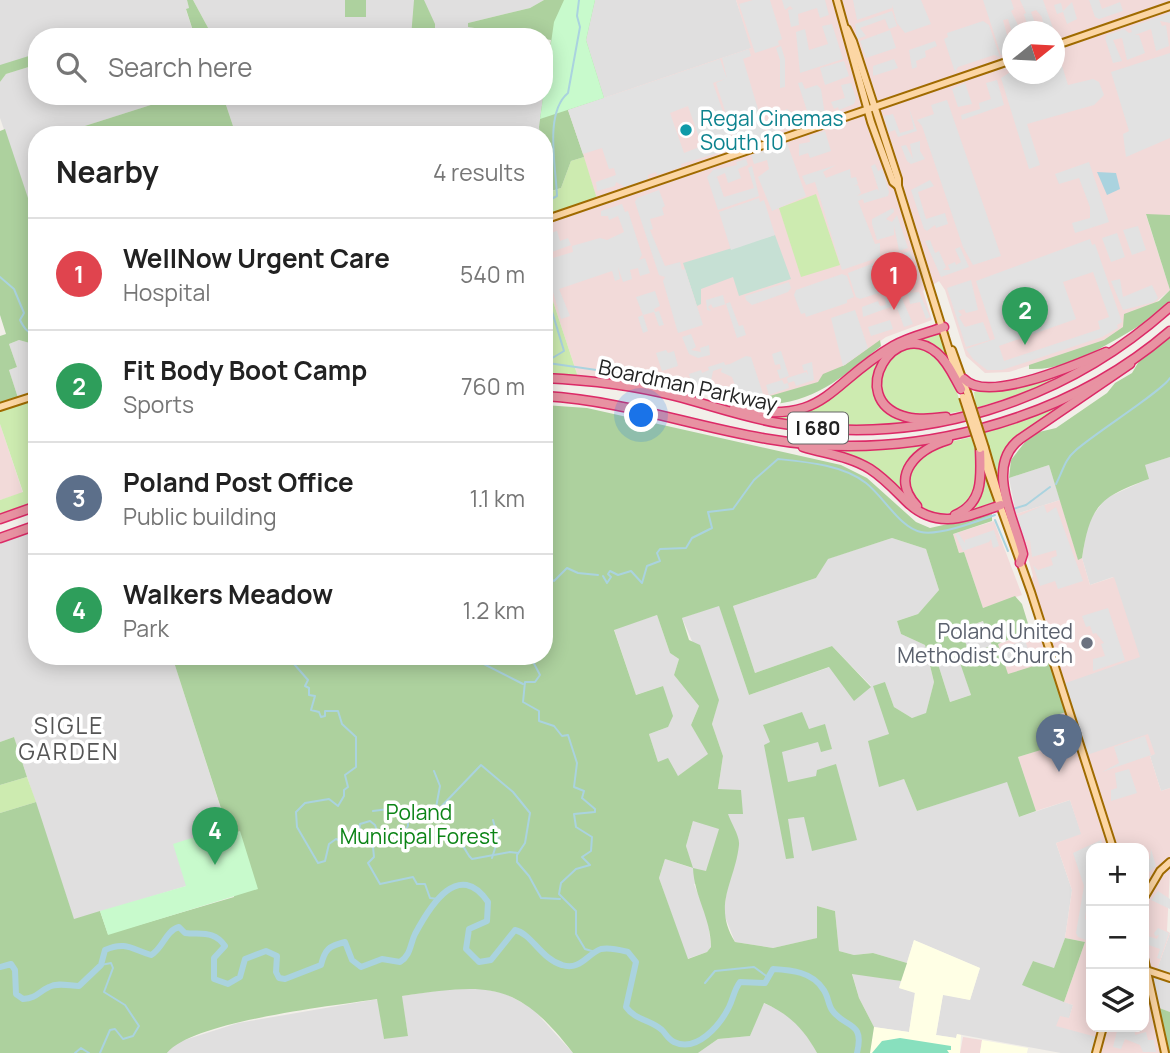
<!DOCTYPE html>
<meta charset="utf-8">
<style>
:root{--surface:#fff;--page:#f6f6f6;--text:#222;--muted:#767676;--line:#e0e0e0;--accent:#d40000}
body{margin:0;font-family:Manrope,sans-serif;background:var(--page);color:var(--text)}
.controls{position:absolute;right:21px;bottom:21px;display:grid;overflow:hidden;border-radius:14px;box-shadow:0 4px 18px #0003}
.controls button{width:63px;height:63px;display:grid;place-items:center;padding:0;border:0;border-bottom:2px solid var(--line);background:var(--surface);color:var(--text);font:35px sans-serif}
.compass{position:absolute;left:1002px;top:21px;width:63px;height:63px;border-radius:50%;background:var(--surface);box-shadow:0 4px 18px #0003;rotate:72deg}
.you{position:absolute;left:642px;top:416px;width:24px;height:24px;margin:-18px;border:5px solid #fff;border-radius:50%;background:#1a73e8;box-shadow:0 0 0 10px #1a73e833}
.badge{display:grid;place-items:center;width:46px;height:46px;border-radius:50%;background:var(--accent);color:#fff;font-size:23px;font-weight:700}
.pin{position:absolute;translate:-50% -58px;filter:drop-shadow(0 2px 4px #0008)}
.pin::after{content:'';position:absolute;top:37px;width:24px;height:21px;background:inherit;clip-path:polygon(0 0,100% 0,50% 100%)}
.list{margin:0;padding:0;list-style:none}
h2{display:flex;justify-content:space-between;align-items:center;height:91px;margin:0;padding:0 28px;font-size:30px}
h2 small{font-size:23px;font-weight:400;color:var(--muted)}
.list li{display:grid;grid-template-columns:46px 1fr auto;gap:21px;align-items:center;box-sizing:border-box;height:112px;padding:0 28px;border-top:2px solid var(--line)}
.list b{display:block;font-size:26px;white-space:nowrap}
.list p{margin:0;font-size:23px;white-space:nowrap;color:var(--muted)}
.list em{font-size:23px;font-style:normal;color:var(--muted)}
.icon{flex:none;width:38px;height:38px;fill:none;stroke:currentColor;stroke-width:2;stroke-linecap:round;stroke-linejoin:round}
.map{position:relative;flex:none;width:1170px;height:1053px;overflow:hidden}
.search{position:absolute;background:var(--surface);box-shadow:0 4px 18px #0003;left:28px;top:28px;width:525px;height:77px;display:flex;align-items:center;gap:18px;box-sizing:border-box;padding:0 24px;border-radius:28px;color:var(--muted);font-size:26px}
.panel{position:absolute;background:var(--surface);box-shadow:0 4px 18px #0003;left:28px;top:126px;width:525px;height:539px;border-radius:28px}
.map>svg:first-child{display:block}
</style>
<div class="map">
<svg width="1170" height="1053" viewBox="0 0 1170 1053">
<rect width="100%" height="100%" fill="#f2efe9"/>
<g fill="#e0dfdf">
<path d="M0 0H187L189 8 186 10 195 37H37V96H179L69 131 70 135H37V225L0 118V82L6 74 35 65H0Z"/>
<path d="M193 0H544L530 8 468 23 469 27 531 37H213Z"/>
<path d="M595 0H736L752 48 604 98 586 40Z"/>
<path d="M223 96H543L540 135H236Z"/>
<path d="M19 340 37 345V395L19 401 9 370 17 367 9 344Z"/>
<path d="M1170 457V788L1161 791 1150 756 1154 754 1084 756 1060 685 1066 681 1113 577 1090 585 1082 558 1088 522 1106 498 1148 479 1144 465Z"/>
<path d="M1049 465 1060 500 1016 514 1009 478Z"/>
<path d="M37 525V656H172L229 834 209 841 201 835 186 886 74 920 14 737 0 742V538Z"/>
<path d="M892 538 926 549 939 590 918 614 897 621 901 634 925 645 934 682 926 714 912 718 894 707 885 682 889 734 879 786 904 779 917 811 1007 781 1019 817 1070 800 1082 835 1056 843 1072 890 1065 938 1054 969 1033 961 1023 985 1073 1005 1069 1019 1100 1039 1096 1053H1061L957 1034 956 1038 936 1035 943 994 970 1000 980 968 914 940 907 963 873 953 854 955 839 951 835 911 817 906 818 938 773 948 735 942 724 914 728 879 694 884 708 919 711 947 707 952 687 959 659 878 665 859 692 868 686 846 693 821 727 814H742L718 789 723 756 712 724 718 701 682 618 719 605 749 695 830 667 854 700 871 686 832 646 755 673 733 606 816 578 827 559Z"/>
<path d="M657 615 670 653 679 659 674 675 699 706 691 725 709 754 678 776 658 762 649 734 668 727 663 686 636 695 614 629Z"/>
<path d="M984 621 992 646 969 654 961 629Z"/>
<path d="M959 657 971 695 950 702 938 664Z"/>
<path d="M1170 933V1012L1154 1006 1146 970 1154 972 1158 967Z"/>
<path d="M852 973 901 981 899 988 915 992 909 1032 874 1027 859 998Z"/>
<path d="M470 986 506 994 532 1008 573 1053H167L175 1043 238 1023 378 999 384 1039 408 1035 401 996Z"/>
<path d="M763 1003 783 1011 806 1033 817 1053H698L718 1039 750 1036Z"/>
</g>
<g fill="#f2dad9" fill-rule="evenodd">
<path d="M736 0H1170V215H1146L1170 290 1125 329 1105 342 1009 372 985 373 966 356 945 290 939 281 923 291 932 320 886 337 821 384 756 402 683 385 659 392 579 380 544 274V220L598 202 568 110 751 48ZM1012 32H1054V74H1012Z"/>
<path d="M0 424 23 493 0 500Z"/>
<path d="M1060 500 1078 559 1082 558 1090 585 1114 577 1140 657 1060 685 1008 675 998 644 1043 629 1027 585 1033 576 1016 514Z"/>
<path d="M994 521 1022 595 983 608 964 552 959 553 953 534Z"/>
<path d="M1069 711 1084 756 1148 734 1155 754 1150 756 1161 791 1170 788V862L1164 866 1170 870 1167 931 1170 933 1158 967 1154 973 1147 970 1165 1053H1096L1100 1038 1056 1026 1060 1016 1069 1018 1073 1005 1064 1002 1085 942 1065 938 1072 890 1056 843 1081 834 1070 800 1036 811 1018 757 1056 745 1048 717ZM1091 848H1144V1027H1091Z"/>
<path d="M963 1037 982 1040 980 1053H960Z"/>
</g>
<g fill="#ffffe5">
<path d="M914 940 980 968 970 1000 943 995 936 1035 956 1038 957 1034 961 1035 960 1053H870L874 1027 909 1032 915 993 899 988Z"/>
<path d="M982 1040 1028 1048 1027 1053H980Z"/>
</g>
<g fill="#cdebb0">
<path d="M584 157 598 202 544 220V194L561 188 571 161Z"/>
<path d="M816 194 840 265 801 277 779 208Z"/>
<path d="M544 274 575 368 579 380 544 378Z"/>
<path d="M939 332 940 334 950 364 911 342 913 338Z"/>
<path d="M920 346C947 358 955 385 963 411 946 413 926 419 909 415 879 408 867 364 899 350 904 347 914 347 920 346Z"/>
<path d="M887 351 875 377 889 411 930 420C873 431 817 425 760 416L796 412Z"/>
<path d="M1091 362 1039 388 976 408 974 392 1019 385Z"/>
<path d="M37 395V506L0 519V500L23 492 0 424V407Z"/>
<path d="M1078 396 1016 439 1001 486 984 433 1017 423Z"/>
<path d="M971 437C978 457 984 482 970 499 937 539 889 488 917 460 931 445 952 442 971 437Z"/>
<path d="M930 442 906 470 913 503 880 474 817 448Z"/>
<path d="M984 471 995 505 961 517 966 512Z"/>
<path d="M27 777 36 802 0 813V785Z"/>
</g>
<g fill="#add19e" fill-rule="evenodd">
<path d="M187 0H193L213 37H195L186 9 189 8Z"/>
<rect x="345" y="0" width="21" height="17"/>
<path d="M414 0H424L435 24V37H411Z"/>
<path d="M544 0H595L586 40 604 98 568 110 584 157 571 161 561 188 545 193 544 135H540L539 127 551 40 468 27V23L530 8Z"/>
<path d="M32 55 35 65 6 74 0 82V65Z"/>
<path d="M179 96H223L236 135H70L69 131Z"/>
<path d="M5 129 37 225V345L19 340 9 344 17 367 9 370 19 401 0 407V336L6 334 0 315V131Z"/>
<path d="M1146 214 1170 215V290Z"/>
<path d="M1170 290V307L1165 312C1122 332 1079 371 1029 369V365L1104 340 1123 327 1124 314 1159 301Z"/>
<path d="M1170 331V457L1145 465 1149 479C1099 497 1090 506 1082 558L1078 560 1049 465 1009 478 1011 460 1025 442 1039 432 1056 428 1107 393 1115 383 1132 373 1147 348Z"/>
<path d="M880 340 881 346C847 373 819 400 774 404 757 406 741 406 726 398L729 395 756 400 818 382 823 374 845 365Z"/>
<path d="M544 405 587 408 841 465 867 478 916 522 930 528 992 514V521L953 534 959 553 964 552 983 608 1015 596 1022 604 1030 630 998 644 1008 674 1053 660 1069 711 1048 718 1057 745 1018 757 1036 811 1019 817 1007 782 917 811 904 779 879 787 868 741 889 734 873 686 885 682 894 707 912 718 926 713 934 682 925 645 901 634 897 621 918 614 939 590 926 549 892 538 828 559 816 578 733 606 755 673 832 646 871 687 854 701 829 667 749 695 719 606 682 618 689 640 700 645 719 700 712 724 723 756 718 789 741 790 743 814H728C731 823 740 836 739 845 735 882 712 905 735 942L773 948 817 938V906L835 911 839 951 854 955 873 953 907 963 901 981 852 974 859 998 874 1027 870 1053H817C804 1029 789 1014 764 1003L750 1036 718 1039 698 1053H573C516 979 487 984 402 996L408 1036 384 1039 377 999C333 1006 193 1021 167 1053H0V813L36 802 74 919 100 911 108 934 234 897 236 855 172 656H544ZM657 615 670 653 679 659 674 675 699 706 691 725 708 754 678 776 668 758 658 762 649 734 668 727 673 716 663 686 636 695 614 630ZM983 621 992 646 969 653 961 629ZM958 657 971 695 950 702 938 664ZM693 821 719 829 706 871 693 868 686 846ZM665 859 693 868C694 896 711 918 711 947L707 952 688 959 659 878Z"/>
<path d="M802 712 809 729 825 724 832 749 821 752 818 742 782 752 788 782 816 776 817 770 836 764 857 840 812 851 804 817 788 819 794 858 786 859 764 745 770 742 763 725Z"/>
<path d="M14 737 27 777 0 785V742Z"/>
<path d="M1065 938 1085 942 1064 1002 1022 985 1033 961 1054 968Z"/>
<path d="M1154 1006 1170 1012V1053H1165Z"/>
</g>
<path fill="#c6e0d4" d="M775 235 791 279 739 296 733 277 701 289V304L697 306 683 263Z"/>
<g fill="#c8facc">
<path d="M564 0H595L586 40 604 98 540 119 554 22Z"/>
<path d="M240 831 258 889 108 935 100 911 186 886 173 844 201 835 209 841Z"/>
</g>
<path fill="#88e0be" d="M900 1038 951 1046V1050H947L949 1053H872L882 1041Z"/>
<g fill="#e2e2e2" fill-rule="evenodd">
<path d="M753 0H770L782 39 778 41 779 45 755 53 739 4Z"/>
<path d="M782 0H825L829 15 820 18 817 8 798 14 799 25 791 27 788 10 793 9 790 6 785 10Z"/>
<path d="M853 0H921L931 24 905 33 897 23 892 5V8L857 20Z"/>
<path d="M983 0H1011L1014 9 1011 11 1021 31 1012 32 1008 19 1003 20 1012 54 1001 55Z"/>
<path d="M1020 0H1043L1054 31H1044L1042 17 1036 10 1031 12 1038 31H1029L1024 14 1026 13Z"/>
<path d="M1089 0H1099L1102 9 1120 2 1123 11 1099 19 1095 17Z"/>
<path d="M1072 2 1077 19 1067 24 1063 12 1057 14 1054 5 1061 3 1063 11Z"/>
<path d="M892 11 897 26 889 29 885 19 860 28 866 36 857 39 855 24Z"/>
<path d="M1170 13V23L1160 21 1162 26 1166 25 1169 46 1156 51 1151 29 1135 35H1139L1145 53 1127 60 1122 38 1113 40 1122 61 1113 63 1105 38 1107 35 1124 29 1129 33 1132 32 1130 27Z"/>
<path d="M983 21 989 25 1000 57 994 55 958 67 955 72 944 39 948 37 947 33Z"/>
<path d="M832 24 843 59 800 73 796 32 805 29 809 50 828 44 822 26Z"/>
<path d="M890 30 896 48 866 58 860 41Z"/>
<path d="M935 41 937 46 925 51 926 57 916 61 917 67 912 69 909 50Z"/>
<path d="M781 46 785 59V87L780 88V60L776 48Z"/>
<path d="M749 49 751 56 743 59 766 136 736 145 716 83 725 79 713 83 734 144 728 150 681 164V167L657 175 656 172 648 175V179L625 187 616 182 615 186 597 191 596 182 616 175 614 168 609 169 602 148 583 154 568 110 720 59 727 79 722 58ZM688 106 702 146 684 153 670 113Z"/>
<path d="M1170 53V138L1126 157 1123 134 1129 131 1111 72Z"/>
<path d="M1059 56 1068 85 1093 79 1099 82 1104 95 1094 105 1027 124 1040 165 1029 169 1001 78 1012 71V74H1054L1055 57Z"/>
<path d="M894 59 898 68 873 76V66Z"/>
<path d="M844 61 849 76 825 85 820 68Z"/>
<path d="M997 80 1004 105 962 120 961 115 980 109 979 103 991 99 986 83Z"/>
<path d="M802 82 805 89 817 85 821 89 825 115 812 119 809 117 798 83Z"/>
<path d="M851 83 856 98 854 104 839 110 838 107 834 109 831 102 845 98 841 85Z"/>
<path d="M965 83 972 104 958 107 952 89Z"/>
<path d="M947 100 1001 256 973 265 963 247 922 126 917 120 934 114 931 105Z"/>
<path d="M909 108 917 131 898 137 895 130 889 132 884 116 893 114 900 133 914 129Z"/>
<path d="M787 109 792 112V126L769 133 767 127 786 118 784 111Z"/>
<path d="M825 131 831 151 810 158 808 153 799 156V144L810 142 809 136Z"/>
<path d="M920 141V151L925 159 911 164 907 161 901 146 906 145 913 159 910 144Z"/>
<path d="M787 143 806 196 772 211 758 177 769 169 767 160 754 164 751 155Z"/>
<path d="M746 159 748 165 738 169 741 178 728 183 725 173 714 178 717 177 724 197 754 188 748 168 752 166 759 196 718 210 707 177 713 170 737 165 736 162Z"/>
<path d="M1089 162 1109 222 1075 233 1072 223 1090 218V207L1079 178 1059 184 1055 174Z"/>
<path d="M875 164 878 171 882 169 889 192 888 196 864 203 863 199 858 201 875 244 880 243V257L842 270 815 182 806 185 802 176 836 165 823 172 826 178 850 169 851 178 856 177 858 184 854 186 858 185 861 193 857 196 877 189 879 191 871 166Z"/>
<path d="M930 180 934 186 918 192 926 219 945 213 948 224 936 228 935 225 927 231 924 229 911 190Z"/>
<path d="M659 190 665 206 662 208 664 215 650 219 653 229 650 230 665 266 680 262 682 270 685 269 703 325 678 333 663 281 665 277 659 275 635 202 637 198Z"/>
<path d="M759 198 760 202 764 200 775 235 731 250 719 212Z"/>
<path d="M622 204 625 212 628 211 642 255 639 260 645 258 650 273 640 276 638 268 630 270 632 279 623 282 618 267 620 279 615 281 612 271 559 289 570 316 561 319 544 262V237L553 258 573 252 572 246 600 238 607 240 624 232 618 216 609 220 608 216H601V211Z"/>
<path d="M893 208 894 212 886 219 892 222 897 215 908 248 899 251 894 225V235L877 240 872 224V219Z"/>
<path d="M1138 226 1146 250 1132 255 1123 230Z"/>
<path d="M557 231 560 241 568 238 571 245 552 252 547 234Z"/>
<path d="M1117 233 1125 257 1111 262 1102 238Z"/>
<path d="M1090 239 1092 245 1095 244 1122 322 1117 325 1118 328 1102 337 1002 370H987L973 359 966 349 995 339 976 281ZM1093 272 1109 317 1098 321 1100 329 1004 361 999 346 1076 319 1063 282Z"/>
<path d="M930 240 935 253 939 251 946 267 943 270H950L948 265 955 262 956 265 961 262 955 249 960 247 969 267 941 277 925 241Z"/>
<path d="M910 251 917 276 901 281 900 277 891 281 882 260Z"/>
<path d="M874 263 885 291 860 299 856 297 848 273Z"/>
<path d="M842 274 847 276 854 297 847 300V303L806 317 805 313 801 314 794 295 796 290Z"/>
<path d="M1120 279 1123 297 1152 285 1158 298 1154 302 1123 310 1111 281Z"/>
<path d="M971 280 978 310 966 313 964 309 958 311 962 315 959 317 965 327 983 322 990 340 966 347 947 288Z"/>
<path d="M789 282 791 288 788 292 752 305 746 300 745 296Z"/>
<path d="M655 291 660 306 654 309 655 312 659 311 664 325 659 326 654 312 643 315 648 331 643 333 638 317 643 315 636 297Z"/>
<path d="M919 292 930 317 926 319 920 302 910 304 908 293Z"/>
<path d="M900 294 913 324 904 327 896 305 863 317 862 307 878 301 880 306 886 305 885 299Z"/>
<path d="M723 295 725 304 730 302 739 326 743 325 746 335 737 338 726 304 713 308 711 304 708 307 711 311 707 310 706 300Z"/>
<path d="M855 310 868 348 843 366 831 318Z"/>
<path d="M890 320 893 329 871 336 868 327Z"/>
<path d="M691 334 696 347 691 350 701 352 700 348 709 345 710 355 698 358 689 354 682 337Z"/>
<path d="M666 350 668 353 674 351 678 366 662 371 656 353Z"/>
<path d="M781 351 789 376 780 379 777 370 781 369 780 364 775 365 772 354Z"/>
<path d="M746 356 751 357 763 394 761 397 754 396 753 400 727 394 728 390 737 391 732 377 721 372 722 368 713 371 711 381 715 387 723 389 722 393 692 385 689 374 701 370 702 373 709 370 708 367 724 362 725 365 730 364Z"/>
<path d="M812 362 814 380 796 386 794 381 788 383 789 388 769 395 766 385 782 380 784 384 788 383 787 378 806 372 808 375 807 370 804 371 802 365Z"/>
<path d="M1044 505 1047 513 1056 507 1083 581 1058 589 1055 581 1040 586 1033 565 1038 570 1053 565 1051 558 1057 556 1056 550 1032 557 1030 540 1024 541 1017 517Z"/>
<path d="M994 530 999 546 993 548 991 539 989 542 963 551 955 534 958 533 965 543V540Z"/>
<path d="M1108 608 1125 660 1093 671V659L1105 656 1101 644 1104 643 1096 633 1093 634 1090 626 1086 627 1082 616Z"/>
<path d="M1025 640 1031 658 1007 666 1002 648Z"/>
<path d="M1145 736 1151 755 1102 772 1119 763 1114 747Z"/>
<path d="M1129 769 1137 793 1111 801V790L1117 788 1115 773Z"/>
<path d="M1101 840 1104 848H1091V910L1086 911 1085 919 1091 921 1088 938 1091 942 1078 937 1076 933 1084 886 1073 853Z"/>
<path d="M1151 849 1156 866 1149 872 1144 884V858L1150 859Z"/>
<path d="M1158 891 1170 899V909L1151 900Z"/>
<path d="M1158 928 1169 933 1160 959 1157 958 1160 949 1146 944 1144 935 1157 939 1159 935 1155 936 1154 933Z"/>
<path d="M1118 1027H1134L1135 1035 1146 1032 1148 1040H1154L1156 1052H1143L1140 1045 1125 1039 1121 1049 1113 1047Z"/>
</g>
<path fill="#aad3df" d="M1097 172 1116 173 1120 189 1107 195Z"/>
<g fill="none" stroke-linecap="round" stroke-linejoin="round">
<g stroke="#aad3df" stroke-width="2">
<path d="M544 203 557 196C556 167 544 113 568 93L580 27 577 16 579 0"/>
<path d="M0 277 14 289 24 313 20 320C24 328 28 334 37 335"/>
<path d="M544 285 564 351 544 363"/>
<path d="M548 363 645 377 652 374 665 377"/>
<path d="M1056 484C1062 473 1065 459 1075 451 1092 435 1164 390 1170 378"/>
<path d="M1013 509 1026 505 1050 487"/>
<path d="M995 520 1008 551"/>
<path d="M544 574 554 581 567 568 578 573 598 575"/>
<path d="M603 576 607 583 611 577 608 574 610 571 618 575 631 571 642 583 647 566 660 561 657 553 660 549 686 548 692 538 712 528 708 512 733 509 754 480 778 459C807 462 843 465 866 483 884 497 900 528 921 532 939 536 978 521 995 515"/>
<path d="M287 656 308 680 305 686 309 688V695L315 696 311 710 319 712 321 717 325 716V711H338L342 724 356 737V767L345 775 348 787 344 790V796L338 806 329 799 305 803 296 812 297 827 318 863 325 861 329 844 336 839 352 846 358 842 360 824 370 821 375 825 380 839 373 847 374 857 368 863 380 884 413 877 417 884H425L430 898 438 899"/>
<path d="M468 656 523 684"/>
<path d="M530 656 540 675 535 682H525L523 702 539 711V721L554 726 562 736 568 735 577 763 574 787 584 791 582 798 595 809V812L574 814 576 827 592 837 591 851 582 857 590 865 576 869 561 883 559 894 576 911V934L585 949 595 952"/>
<path d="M434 771 440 786 435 813 481 765 513 792 530 813 525 843 517 855V862L529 876 541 898 560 899"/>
<path d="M373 811 396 808 399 814 408 819V826L401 837 406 843C422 834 447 830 462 845 466 849 467 855 472 859L510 852 518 853"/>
<path d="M492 858 498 839 493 820"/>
<path d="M705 983 715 971 754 967 769 978"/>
<path d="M75 1053 81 1048 89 1053"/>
<path d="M100 1053 110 1030 115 1029 123 1039 133 1036 139 1026 125 1005 104 992 113 968 111 963 101 965"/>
</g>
<path stroke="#aad3df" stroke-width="6" d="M0 967 11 964 15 970 16 994 23 999C37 998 38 992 49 987 58 982 70 986 79 986L101 965 105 950C125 941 132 949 151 955 163 949 165 931 179 927L185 933C201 935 214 930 225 946L214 958V979L228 984 240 977 245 959 266 951 277 956 276 972 279 978 285 979 321 965C325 949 329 946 345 942L352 960 361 967 382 959 400 962C411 955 410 944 415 934 431 904 459 860 488 902L487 921 469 929 466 949 479 962 491 960 515 930C532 934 541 959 562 965 580 971 587 954 601 949 610 947 620 950 628 952L636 962 626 1007C635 1020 651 1020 662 1030 666 1034 668 1039 674 1042 697 1053 720 1025 729 1007 733 999 734 990 740 982L765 983 773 969C792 970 812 972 823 989 828 995 828 1004 832 1010 845 1029 865 1020 857 1053"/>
<g stroke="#a06b00" stroke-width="10">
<g id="major">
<path d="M837 0 871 122 893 182 898 186"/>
<path d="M847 29 853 41 898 179V186L957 376"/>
<path d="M1054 46 1170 6"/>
<path d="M544 220 1012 60"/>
<path d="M952 350 968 395"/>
<path d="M0 407 37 395"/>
<path d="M985 448 1001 504"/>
<path d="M982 455 1031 592 1113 848"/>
<path d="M1144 898 1160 871 1170 862"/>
<path d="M1144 958 1165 1053"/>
<path d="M1146 970 1170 978"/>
<path d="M1096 1053 1103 1027"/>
</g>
</g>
<g stroke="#dc2a67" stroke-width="11">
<g id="highway">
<path d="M544 378C588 380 633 385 675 396 710 405 743 417 778 423 920 448 1063 403 1170 307"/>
<path d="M964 379C987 404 1078 364 1106 352"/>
<path d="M544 396C626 401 690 426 768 439 906 463 1063 423 1170 331"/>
<path d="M734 408C827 426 826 385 893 346 908 337 927 333 944 327"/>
<path d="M946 417C932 418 916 421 903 416 846 398 894 316 937 353 948 362 954 377 961 389"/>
<path d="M803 447C826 454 849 456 870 469 884 478 895 490 906 501 936 531 966 517 1001 505"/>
<path d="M917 506C888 475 918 449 948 440"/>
<path d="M955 515C984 503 981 476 980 449"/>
<path d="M0 519 37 506"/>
<path d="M0 538 37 525"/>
<path d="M1020 563 1023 554C1015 520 984 466 1020 439L1130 364"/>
</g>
</g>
<use href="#major" stroke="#fcd6a4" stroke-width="6"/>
<use href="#highway" stroke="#e892a2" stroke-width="8"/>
<g stroke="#a06b00" stroke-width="10" stroke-linecap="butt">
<g id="major-bridge">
<path d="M968 395 985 448"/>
<path d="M963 397 980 449"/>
</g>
</g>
<use href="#major-bridge" stroke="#fcd6a4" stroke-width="6"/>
</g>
<circle fill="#0f9aa8" stroke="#fff" stroke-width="2.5" cx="686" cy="130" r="7"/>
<circle fill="#6b7280" stroke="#fff" stroke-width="2.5" cx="1087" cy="643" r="7"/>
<g text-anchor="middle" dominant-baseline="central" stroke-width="7" stroke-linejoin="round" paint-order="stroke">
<rect fill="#fff" stroke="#646464" stroke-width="2" x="788" y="412.5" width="60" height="31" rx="5"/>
<g font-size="19" font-weight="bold" fill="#222">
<text x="818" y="428">I 680</text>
</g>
<g font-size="21" fill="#0d838f" stroke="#fff" text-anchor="start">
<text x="700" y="118">Regal Cinemas<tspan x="700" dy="24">South 10</tspan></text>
</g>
<g font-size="21" fill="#222" stroke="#fff">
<text transform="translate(688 385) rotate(12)">Boardman Parkway</text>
</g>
<g font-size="21" fill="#5b616d" stroke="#fff" text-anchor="end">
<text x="1073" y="631">Poland United<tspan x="1073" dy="24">Methodist Church</tspan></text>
</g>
<g font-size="21" fill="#0c8416" stroke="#fff">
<text x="419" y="812">Poland<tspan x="419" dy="24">Municipal Forest</tspan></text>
</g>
<g font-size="23" letter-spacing="2" fill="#555" stroke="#fff">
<text x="69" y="725">SIGLE<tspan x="69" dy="26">GARDEN</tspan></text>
</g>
</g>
</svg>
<div class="controls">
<button>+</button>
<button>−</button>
<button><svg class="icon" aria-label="layers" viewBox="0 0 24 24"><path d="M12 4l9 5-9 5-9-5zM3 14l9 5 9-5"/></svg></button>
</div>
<svg class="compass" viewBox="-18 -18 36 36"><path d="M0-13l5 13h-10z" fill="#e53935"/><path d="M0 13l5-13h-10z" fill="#767676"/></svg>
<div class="you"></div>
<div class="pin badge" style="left:894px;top:310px;background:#e0444e">1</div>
<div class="pin badge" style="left:1025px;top:345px;background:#2e9e5b">2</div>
<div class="pin badge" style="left:1059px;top:772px;background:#5c6f8a">3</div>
<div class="pin badge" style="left:215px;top:865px;background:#2e9e5b">4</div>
<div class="search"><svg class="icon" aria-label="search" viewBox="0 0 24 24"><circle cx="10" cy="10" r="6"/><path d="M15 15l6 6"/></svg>Search here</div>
<section class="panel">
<h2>Nearby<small>4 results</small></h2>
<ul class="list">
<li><span class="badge" style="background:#e0444e">1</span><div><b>WellNow Urgent Care</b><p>Hospital</p></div><em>540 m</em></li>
<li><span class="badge" style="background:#2e9e5b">2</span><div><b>Fit Body Boot Camp</b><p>Sports</p></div><em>760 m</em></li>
<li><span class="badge" style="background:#5c6f8a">3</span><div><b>Poland Post Office</b><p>Public building</p></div><em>1.1 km</em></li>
<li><span class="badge" style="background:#2e9e5b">4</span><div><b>Walkers Meadow</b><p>Park</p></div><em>1.2 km</em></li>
</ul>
</section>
</div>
